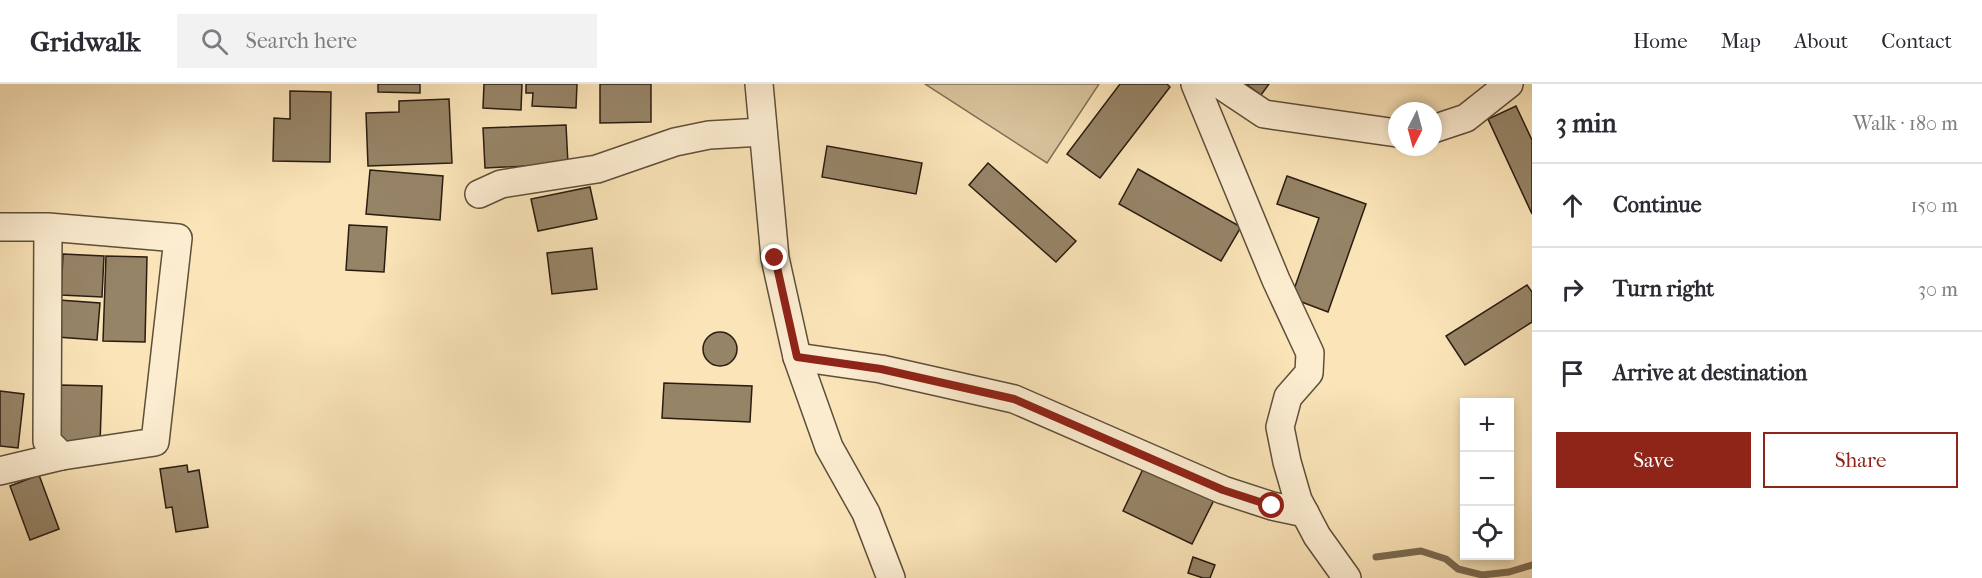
<!DOCTYPE html>
<meta charset="utf-8">
<style>
:root{--surface:#fff;--page:#f2f2f3;--text:#2b2b33;--muted:#7c7c81;--line:#e1e1e2;--accent:#8f2418}
body{margin:0;font-family:"IM FELL French Canon",serif;background:var(--page);color:var(--text)}
.controls{position:absolute;right:18px;bottom:18px;display:grid;overflow:hidden;border-radius:0px;box-shadow:0 3px 9px #0003}
.controls button{width:54px;height:54px;display:grid;place-items:center;padding:0;border:0;border-bottom:2px solid var(--line);background:var(--surface);color:var(--text);font:30px sans-serif}
.compass{position:absolute;left:1388px;top:18px;width:54px;height:54px;border-radius:50%;background:var(--surface);box-shadow:0 3px 9px #0003;rotate:186deg}
.stop{position:absolute;width:18px;height:18px;margin:-14px;border:4px solid #8f2418;border-radius:50%;background:#fff}
.stop.end{background:#8f2418;border-color:#fff;box-shadow:0 2px 6px #0008}
.list{margin:0;padding:0;list-style:none}
h2{display:flex;justify-content:space-between;align-items:center;height:78px;margin:0;padding:0 24px;font-size:26px}
h2 small{font-size:20px;font-weight:400;color:var(--muted)}
.list li{display:grid;grid-template-columns:39px 1fr auto;gap:18px;align-items:center;box-sizing:border-box;height:84px;padding:0 24px;border-top:2px solid var(--line)}
.list b{display:block;font-size:22px;white-space:nowrap}
.list em{font-size:20px;font-style:normal;color:var(--muted)}
.actions{display:flex;gap:12px;padding:18px 24px}
.actions a{flex:1;padding:14px 0;border:2px solid var(--accent);border-radius:0px;text-align:center;font-size:21px;color:var(--accent)}
.actions .main{background:var(--accent);color:#fff}
.icon{flex:none;width:33px;height:33px;fill:none;stroke:currentColor;stroke-width:2;stroke-linecap:round;stroke-linejoin:round}
.map{position:relative;flex:none;width:1532px;height:494px;overflow:hidden}
header{display:flex;align-items:center;gap:36px;box-sizing:border-box;height:84px;padding:0 30px;background:var(--surface);border-bottom:2px solid var(--line)}
header strong{font-size:28px}
nav{display:flex;gap:33px;margin-inline-start:auto;font-size:21px}
.search{width:420px;height:54px;background:var(--page);display:flex;align-items:center;gap:15px;box-sizing:border-box;padding:0 21px;border-radius:0px;color:var(--muted);font-size:22px}
main{display:flex}
aside{flex:1;background:var(--surface)}
.map>svg:first-child{display:block}
</style>
<header>
<strong>Gridwalk</strong>
<div class="search"><svg class="icon" aria-label="search" viewBox="0 0 24 24"><circle cx="10" cy="10" r="6"/><path d="M15 15l6 6"/></svg>Search here</div>
<nav><a>Home</a><a>Map</a><a>About</a><a>Contact</a></nav>
</header>
<main>
<div class="map">
<svg width="1532" height="494" viewBox="0 0 1532 494">
<rect width="100%" height="100%" fill="#fae4b8"/>
<filter id="stains"><feTurbulence type="fractalNoise" baseFrequency=".00333" numOctaves="4"/><feColorMatrix values="0 0 0 0 .2 0 0 0 0 .09 0 0 0 0 .02 0 0 0 .5 -.17"/></filter>
<radialGradient id="worn" r=".72"><stop offset=".6" stop-color="#630" stop-opacity="0"/><stop offset="1" stop-color="#630" stop-opacity=".3"/></radialGradient>
<path fill="#d7c29b" stroke="#807056" stroke-width="1.5" d="M925 0H1099L1047 79Z"/>
<g fill="none" stroke-linecap="round" stroke-linejoin="round">
<path stroke="#7c6c53" stroke-width="7" d="M1376 473 1421 467 1446 475 1458 485 1482 491 1509 488 1532 481"/>
</g>
<g fill="#968467" stroke="#2a1d10" stroke-width="1.5">
<path d="M378 0H420V9L378 8Z"/>
<path d="M484 0H522L521 26 483 24Z"/>
<path d="M526 0H577L576 24 532 22 533 9H526Z"/>
<path d="M600 0H651V38L600 39Z"/>
<path d="M1120 0H1167L1170 3 1100 94 1067 70Z"/>
<path d="M1246 0H1269L1261 11Z"/>
<path d="M290 7 331 8 330 78 273 77 274 34 290 35Z"/>
<path d="M449 15 452 79 368 82 366 29 399 28V17Z"/>
<path d="M1516 22 1532 56V130L1488 35Z"/>
<path d="M566 41 568 80 485 84 483 44Z"/>
<path d="M827 62 922 79 916 110 822 93Z"/>
<path d="M988 79 1076 157 1056 178 969 101Z"/>
<path d="M1138 85 1241 143 1221 177 1119 120Z"/>
<path d="M370 86 443 92 440 136 366 130Z"/>
<path d="M1287 92 1366 120 1328 228 1291 214 1319 134 1277 120Z"/>
<path d="M590 103 597 135 538 147 531 115Z"/>
<path d="M349 141 387 143 384 188 346 186Z"/>
<path d="M592 164 597 205 552 210 547 169Z"/>
<path d="M63 170 104 172 102 213 61 211Z"/>
<path d="M106 172 147 173 145 258 103 257Z"/>
<path d="M1527 201 1532 208V238L1465 281 1446 252Z"/>
<path d="M59 216 100 219 97 256 57 253Z"/>
<circle cx="720" cy="265" r="17"/>
<path d="M664 299 752 302 750 338 662 334Z"/>
<path d="M60 301 102 302 100 359 59 358Z"/>
<path d="M0 307 24 310 18 364 0 362Z"/>
<path d="M187 381 188 388 199 386 208 443 176 448 172 423 166 424 160 385Z"/>
<path d="M1144 383 1214 416 1192 460 1123 427Z"/>
<path d="M39 391 59 445 30 456 10 402Z"/>
<path d="M1193 473 1215 481 1210 494H1203L1188 489Z"/>
</g>
<g fill="none" stroke-linecap="round" stroke-linejoin="round">
<g stroke="#5e4f3a" stroke-width="30">
<g id="minor">
<path d="M759 0 775 174 797 273 829 363 866 429 891 494"/>
<path d="M1195 0 1276 196 1310 269 1309 289 1288 313 1280 343 1287 378 1298 416 1317 452 1347 494"/>
<path d="M1219 0 1264 30 1397 49"/>
<path d="M1433 45 1466 34 1509 0"/>
<path d="M479 110 501 100 597 85 675 58 709 51 763 48"/>
<path d="M0 143H48L178 154 155 358 62 372 47 357 48 143"/>
<path d="M797 273 881 285 1014 315 1223 406 1272 422 1305 429"/>
<path d="M0 387 62 372"/>
</g>
</g>
<use href="#minor" stroke="#fcedd1" stroke-width="27"/>
</g>
<g fill="none" stroke-linecap="round" stroke-linejoin="round">
<path stroke="#8f2418" stroke-width="8" d="M775 174 797 273 881 285 1014 315 1223 406 1272 422"/>
</g>
<rect width="100%" height="100%" filter="url(#stains)"/>
<rect width="100%" height="100%" fill="url(#worn)"/>
</svg>
<div class="controls">
<button>+</button>
<button>−</button>
<button><svg class="icon" aria-label="locate" viewBox="0 0 24 24"><circle cx="12" cy="12" r="6"/><path d="M12 2v4M12 18v4M2 12h4M18 12h4"/></svg></button>
</div>
<svg class="compass" viewBox="-18 -18 36 36"><path d="M0-13l5 13h-10z" fill="#e53935"/><path d="M0 13l5-13h-10z" fill="#7c7c81"/></svg>
<div class="stop" style="left:1272px;top:422px"></div>
<div class="stop end" style="left:775px;top:174px"></div>
</div>
<aside>
<h2>3 min<small>Walk · 180 m</small></h2>
<ul class="list">
<li><svg class="icon" aria-label="ahead" viewBox="0 0 24 24"><path d="M12 20V5M6 11l6-6 6 6"/></svg><div><b>Continue</b></div><em>150 m</em></li>
<li><svg class="icon" aria-label="right" viewBox="0 0 24 24"><path d="M7 20v-9h11M14 6l5 5-5 5"/></svg><div><b>Turn right</b></div><em>30 m</em></li>
<li><svg class="icon" aria-label="arrive" viewBox="0 0 24 24"><path d="M6 21V4h12l-3 4 3 4H6"/></svg><div><b>Arrive at destination</b></div></li>
</ul>
<div class="actions"><a class="main">Save</a><a>Share</a></div>
</aside>
</main>
